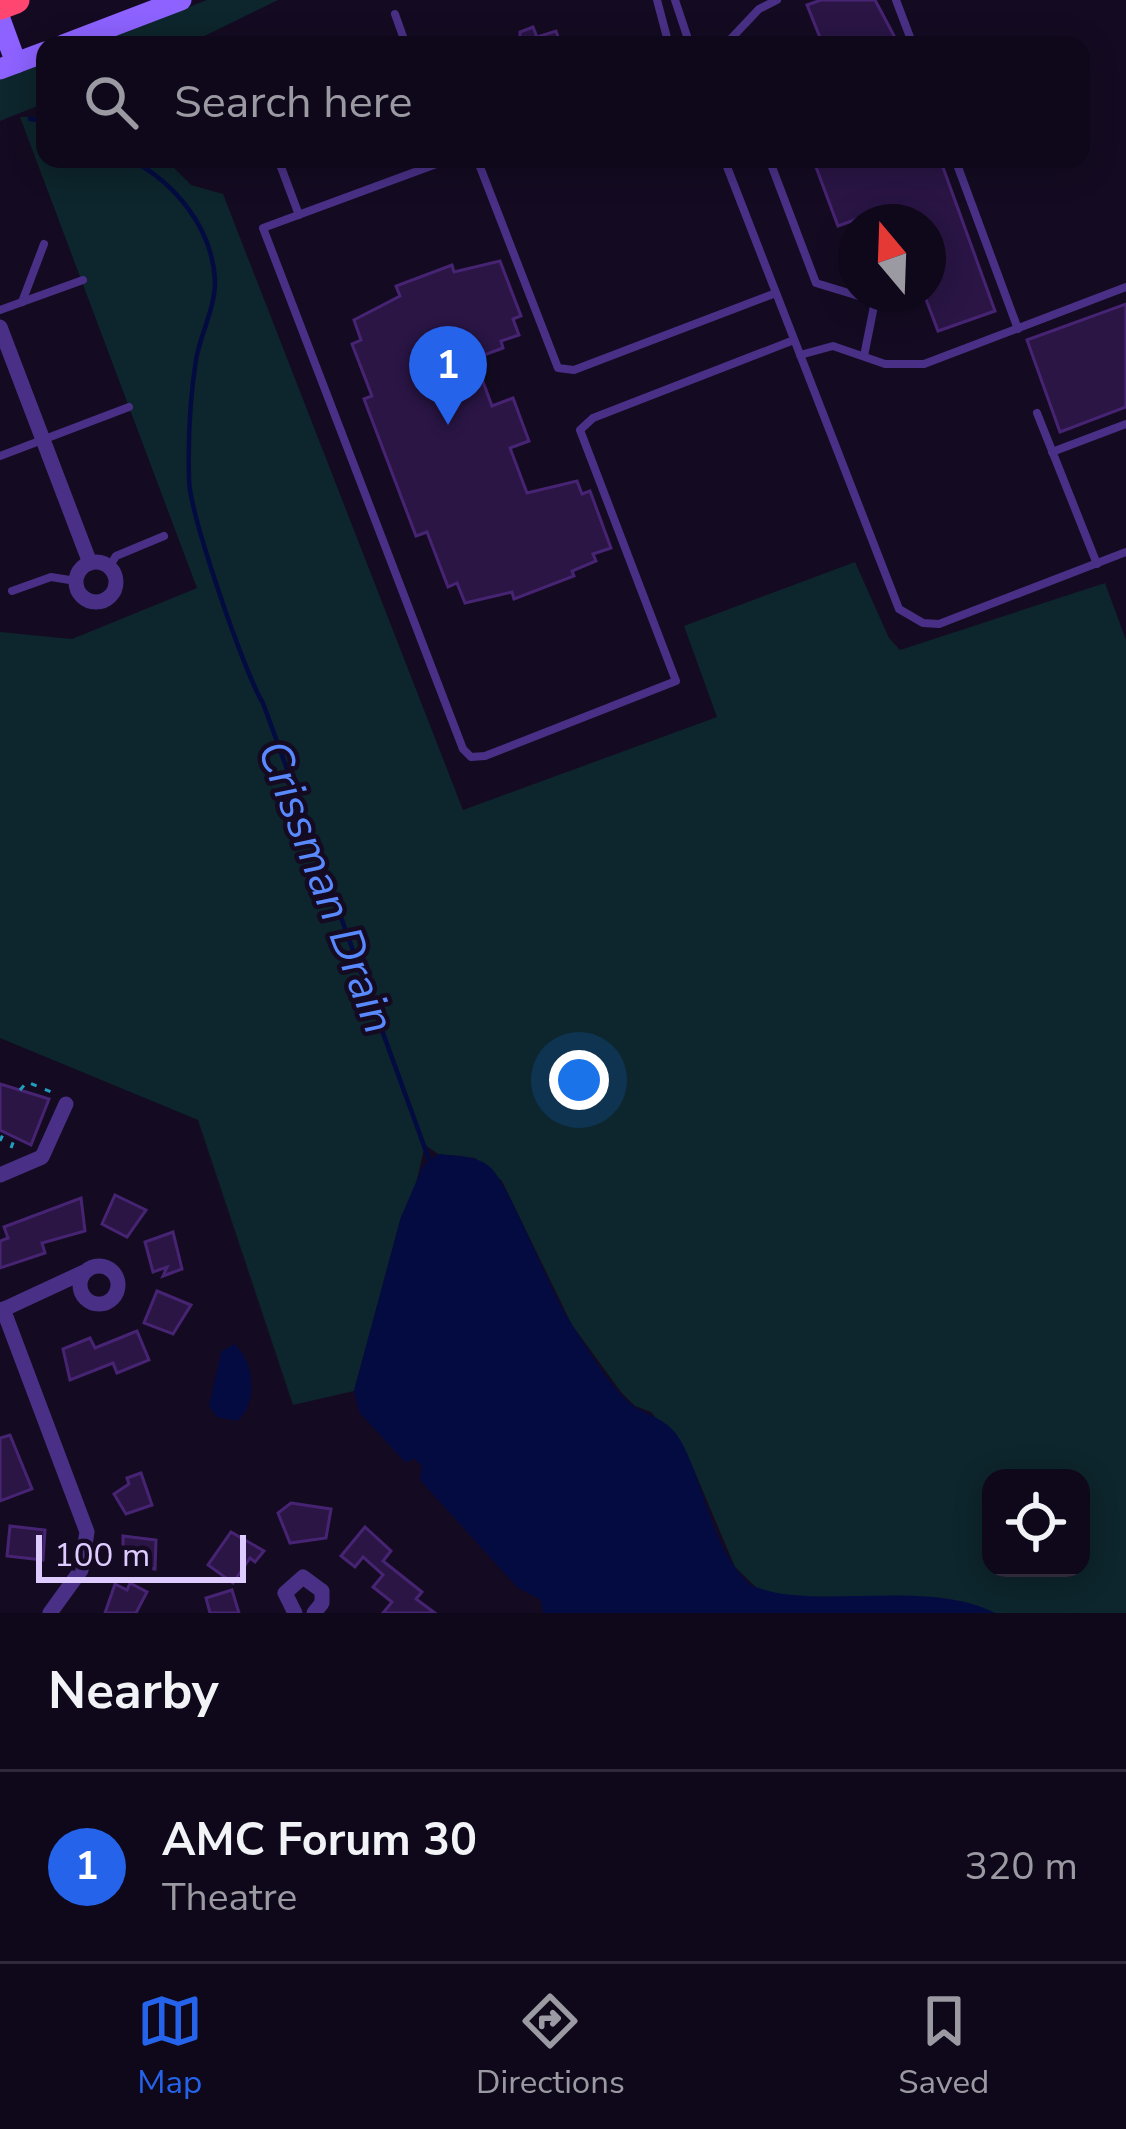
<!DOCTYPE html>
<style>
:root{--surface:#0f081a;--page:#1d1627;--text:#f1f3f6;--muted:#9b9aa2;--line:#2f2939;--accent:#2563eb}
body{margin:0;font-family:"Nunito Sans",sans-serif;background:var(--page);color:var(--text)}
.controls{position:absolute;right:36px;bottom:36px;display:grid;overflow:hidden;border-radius:24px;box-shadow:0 6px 30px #0003}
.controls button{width:108px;height:108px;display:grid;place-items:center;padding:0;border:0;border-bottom:3px solid var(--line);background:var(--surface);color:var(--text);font:60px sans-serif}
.compass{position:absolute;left:838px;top:204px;width:108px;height:108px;border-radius:50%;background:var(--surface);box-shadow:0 6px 30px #0003;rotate:341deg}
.scale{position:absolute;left:36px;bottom:30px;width:210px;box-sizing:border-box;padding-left:12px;border:6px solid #decbff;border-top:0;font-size:33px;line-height:42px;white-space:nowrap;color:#decbff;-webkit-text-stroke:9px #140b22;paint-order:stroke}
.you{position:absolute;left:579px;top:1080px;width:42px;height:42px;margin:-30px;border:9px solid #fff;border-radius:50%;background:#1a73e8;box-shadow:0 0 0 18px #1a73e833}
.badge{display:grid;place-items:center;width:78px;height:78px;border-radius:50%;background:var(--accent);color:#fff;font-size:39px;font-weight:700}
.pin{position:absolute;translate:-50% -99px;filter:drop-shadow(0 3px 6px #0008)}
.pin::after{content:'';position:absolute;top:63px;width:42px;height:36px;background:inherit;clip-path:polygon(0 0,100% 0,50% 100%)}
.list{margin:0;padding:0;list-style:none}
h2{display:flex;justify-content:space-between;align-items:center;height:156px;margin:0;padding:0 48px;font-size:51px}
h2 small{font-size:39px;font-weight:400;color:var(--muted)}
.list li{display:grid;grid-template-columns:78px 1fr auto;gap:36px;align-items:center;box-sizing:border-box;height:192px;padding:0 48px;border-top:3px solid var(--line)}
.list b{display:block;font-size:45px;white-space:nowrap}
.list p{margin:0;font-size:39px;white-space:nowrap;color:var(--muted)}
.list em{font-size:39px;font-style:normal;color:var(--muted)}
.icon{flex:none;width:66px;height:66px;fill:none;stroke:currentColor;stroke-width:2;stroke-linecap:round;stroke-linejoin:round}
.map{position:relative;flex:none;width:1126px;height:1613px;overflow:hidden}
.search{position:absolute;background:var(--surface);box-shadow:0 6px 30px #0003;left:36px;right:36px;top:36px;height:132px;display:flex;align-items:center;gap:30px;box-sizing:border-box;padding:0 42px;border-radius:24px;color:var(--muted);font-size:45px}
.sheet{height:348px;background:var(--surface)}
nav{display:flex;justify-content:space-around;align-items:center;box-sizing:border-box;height:168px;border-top:3px solid var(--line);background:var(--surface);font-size:33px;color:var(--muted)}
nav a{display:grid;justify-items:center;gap:6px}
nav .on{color:var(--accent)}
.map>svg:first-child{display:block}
</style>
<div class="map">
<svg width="1126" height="1613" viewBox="0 0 1126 1613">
<rect width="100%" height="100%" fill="#140b22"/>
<g fill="#0d252c" fill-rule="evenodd">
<path d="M207 0H278L186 45H90Z"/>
<path d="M45 62V103L0 121V79Z"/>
<path d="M20 117H45V159H165L191 185 223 194 463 810 717 717 684 626 855 562 889 638 900 650 1105 583 1126 640V1613H995L958 1602 789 1608 767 1598 735 1567 691 1463 651 1412 635 1406 621 1392 572 1325 502 1181 475 1158 438 1154 425 1145 411 1205 401 1217 354 1391 293 1405 198 1120 0 1038V632L72 639 197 588ZM991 1478H1081V1568H991Z"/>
</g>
<g fill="#040b41">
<path d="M438 1154C456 1156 476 1155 490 1167 509 1184 549 1289 569 1320 583 1342 614 1394 635 1407 656 1419 671 1421 683 1445 706 1490 712 1548 749 1584 807 1613 925 1577 995 1613H543L541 1600 518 1588 420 1480 422 1466 415 1459 405 1462 359 1412 354 1391 401 1217 423 1166Z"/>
<path d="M234 1344C254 1359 259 1404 237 1421L217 1417 209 1406 221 1352Z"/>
</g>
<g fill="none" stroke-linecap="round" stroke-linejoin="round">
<g stroke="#040b41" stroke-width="4.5">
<path d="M30 119 45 121"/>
<path d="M130 159C175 183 212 227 215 280 216 306 200 335 196 360 190 398 188 441 189 479 189 512 245 675 263 703L431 1165"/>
</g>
</g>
<g fill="#2a1545" stroke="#472473" stroke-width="3">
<path d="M821 0H875L899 45H823L807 5Z"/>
<path d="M533 27 537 37 556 31 561 45H520V32Z"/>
<path d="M813 159H940L995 311 938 331 924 294 928 222H883L879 211 838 226Z"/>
<path d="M500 261 521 316 513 319 519 335 501 341 503 348 465 362 472 383 482 379 492 406 513 398 529 441 510 448 527 493 577 481 582 494 590 491 611 548 593 554 596 561 572 571 574 576 514 599 512 592 465 603 457 583 448 587 427 532 416 536 364 399 372 396 352 344 361 340 354 320 400 296 396 286 452 265 454 272Z"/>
<path d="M1126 304V407L1060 432 1027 340Z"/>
<path d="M0 1084 49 1099 31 1145 0 1130Z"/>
<path d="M115 1195 146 1210 127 1237 102 1224Z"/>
<path d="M81 1198 85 1231 42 1243 45 1253 0 1268V1241L8 1238 4 1227Z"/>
<path d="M173 1232 182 1269 163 1276 167 1267 153 1272 145 1242Z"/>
<path d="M157 1291 191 1305 173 1334 144 1323Z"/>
<path d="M137 1331 149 1360 117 1373 113 1363 70 1380 63 1349 90 1338 95 1348Z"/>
<path d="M10 1435 32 1489 0 1501V1438Z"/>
<path d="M141 1473 152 1505 126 1514 114 1494 129 1484 127 1478Z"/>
<path d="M291 1503 331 1509 326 1538 290 1543 278 1513Z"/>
<path d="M10 1526 45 1530 43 1560 7 1556Z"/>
<path d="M365 1527 391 1551 383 1561 422 1592 416 1599 435 1613H383L392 1602 373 1587 383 1575 363 1557 355 1567 341 1556Z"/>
<path d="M231 1532 264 1551 255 1562 250 1558 233 1583 208 1565Z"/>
<path d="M123 1536 156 1540 155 1569 123 1565Z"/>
<path d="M130 1583 147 1592 136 1613H105L115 1584 127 1590Z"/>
<path d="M232 1590 239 1613H210L206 1598Z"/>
</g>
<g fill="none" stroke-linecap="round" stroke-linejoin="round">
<g stroke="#20a0be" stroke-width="3" stroke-dasharray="6 9" stroke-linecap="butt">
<path d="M20 1090 27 1082 56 1094"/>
<path d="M0 1141 4 1132"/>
<path d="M11 1148 14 1140"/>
</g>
<g stroke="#493086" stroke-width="8">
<path d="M657 0 669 45"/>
<path d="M675 0 690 45"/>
<path d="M896 0 913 45"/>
<path d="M395 14 406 45"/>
<path d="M725 45 759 9 777 0"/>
<path d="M278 159 299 215"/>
<path d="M450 159 263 228 463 749 471 757 485 756 676 681 580 430 593 418 794 340"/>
<path d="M477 159 558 368 574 370 776 293"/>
<path d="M724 159 899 609 923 623 939 624 1126 552"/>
<path d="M769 159 816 283 875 301 864 356"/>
<path d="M955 159 1018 329"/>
<path d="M22 302 44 244"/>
<path d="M0 310 83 280"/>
<path d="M800 355 833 346 885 364H924L1126 287"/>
<path d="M1037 413 1097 564"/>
<path d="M1052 452 1126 424"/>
<path d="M0 456 129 407"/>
<path d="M109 567 116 556 164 536"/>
<path d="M12 591 51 577 76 581"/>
</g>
<g stroke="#493086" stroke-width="15">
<path d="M0 327 90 563"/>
<circle cx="96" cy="582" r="20"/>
<path d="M0 1175 42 1157 66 1104"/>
<circle cx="99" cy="1285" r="19"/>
<path d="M3 1309 87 1532 81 1570 50 1613"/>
<path d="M0 1311 84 1272"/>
<path d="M295 1613 285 1593 303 1577 322 1591V1603L314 1613"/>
</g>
<g stroke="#8d62ff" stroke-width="21">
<path d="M0 19 16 63"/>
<path d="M63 45 181 0"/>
<path d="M0 69 45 52"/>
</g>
<path stroke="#ff4670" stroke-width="27" d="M0 6 16 0"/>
</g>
<g text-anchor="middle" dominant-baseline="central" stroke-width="9" stroke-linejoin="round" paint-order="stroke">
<g font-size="45" font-style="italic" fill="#5989ff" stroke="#140b22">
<text transform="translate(326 887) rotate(69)">Crissman Drain</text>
</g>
</g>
</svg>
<div class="controls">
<button><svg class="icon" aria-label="locate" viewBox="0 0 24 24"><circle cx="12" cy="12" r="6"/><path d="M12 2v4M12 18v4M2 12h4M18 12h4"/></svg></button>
</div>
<svg class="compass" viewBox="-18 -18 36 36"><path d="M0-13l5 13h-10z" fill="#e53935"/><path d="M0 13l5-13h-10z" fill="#9b9aa2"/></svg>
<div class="scale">100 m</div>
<div class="you"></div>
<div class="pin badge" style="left:448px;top:425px">1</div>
<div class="search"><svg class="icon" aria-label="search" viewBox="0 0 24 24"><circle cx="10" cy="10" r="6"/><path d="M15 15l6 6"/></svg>Search here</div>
</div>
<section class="sheet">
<h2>Nearby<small></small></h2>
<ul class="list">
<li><span class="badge">1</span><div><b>AMC Forum 30</b><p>Theatre</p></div><em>320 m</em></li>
</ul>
</section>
<nav>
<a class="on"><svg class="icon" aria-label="map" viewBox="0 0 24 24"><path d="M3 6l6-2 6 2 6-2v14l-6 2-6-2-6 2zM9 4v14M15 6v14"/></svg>Map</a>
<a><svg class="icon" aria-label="directions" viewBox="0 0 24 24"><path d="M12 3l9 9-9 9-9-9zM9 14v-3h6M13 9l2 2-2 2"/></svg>Directions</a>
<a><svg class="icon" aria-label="saved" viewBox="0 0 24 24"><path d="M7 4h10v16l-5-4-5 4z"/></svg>Saved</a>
</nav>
